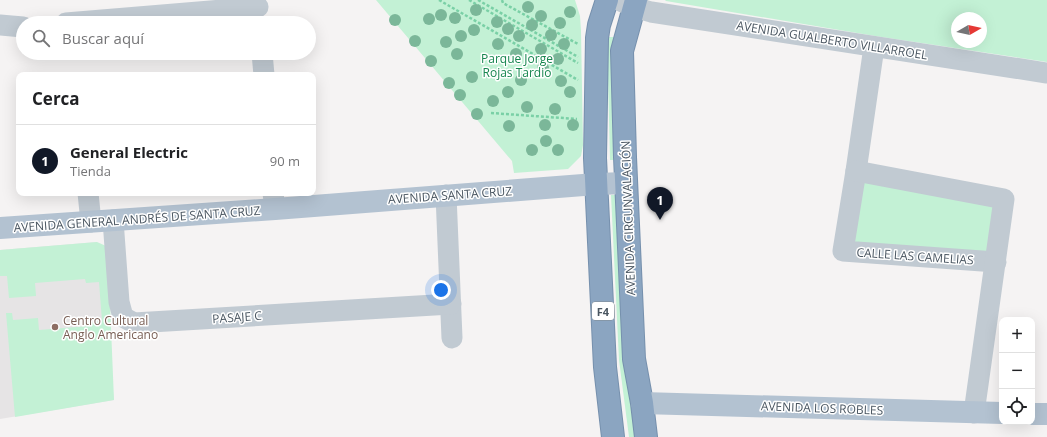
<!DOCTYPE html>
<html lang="es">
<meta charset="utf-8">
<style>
:root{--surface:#fff;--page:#f2f2f2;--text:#202124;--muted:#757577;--line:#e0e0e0;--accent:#111827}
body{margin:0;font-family:"Open Sans",sans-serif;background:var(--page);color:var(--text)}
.controls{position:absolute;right:12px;bottom:12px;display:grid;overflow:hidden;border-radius:8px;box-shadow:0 4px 16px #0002}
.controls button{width:36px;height:36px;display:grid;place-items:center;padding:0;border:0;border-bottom:1px solid var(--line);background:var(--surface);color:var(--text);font:20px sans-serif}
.compass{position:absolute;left:951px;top:12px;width:36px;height:36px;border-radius:50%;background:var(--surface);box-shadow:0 4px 16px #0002;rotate:81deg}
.you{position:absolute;left:441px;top:290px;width:14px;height:14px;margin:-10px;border:3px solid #fff;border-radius:50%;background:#1a73e8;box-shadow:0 0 0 6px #1a73e833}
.badge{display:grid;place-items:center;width:26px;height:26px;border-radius:50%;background:var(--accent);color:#fff;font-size:13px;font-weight:700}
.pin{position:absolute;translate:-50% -33px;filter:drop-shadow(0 1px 2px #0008)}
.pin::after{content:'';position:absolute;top:21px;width:14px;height:12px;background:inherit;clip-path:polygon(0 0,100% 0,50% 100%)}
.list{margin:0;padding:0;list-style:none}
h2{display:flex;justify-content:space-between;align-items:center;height:52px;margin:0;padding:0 16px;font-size:17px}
h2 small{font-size:13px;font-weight:400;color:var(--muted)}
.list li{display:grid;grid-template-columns:26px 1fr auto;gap:12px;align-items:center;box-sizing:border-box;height:72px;padding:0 16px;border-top:1px solid var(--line)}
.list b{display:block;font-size:15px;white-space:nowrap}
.list p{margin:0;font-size:13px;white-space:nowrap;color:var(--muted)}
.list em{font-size:13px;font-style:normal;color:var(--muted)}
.icon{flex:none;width:22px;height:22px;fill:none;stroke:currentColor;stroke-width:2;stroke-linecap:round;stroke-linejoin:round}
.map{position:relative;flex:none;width:1047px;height:437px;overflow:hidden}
.search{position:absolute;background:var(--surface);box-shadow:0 4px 16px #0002;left:16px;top:16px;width:300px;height:44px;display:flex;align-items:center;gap:10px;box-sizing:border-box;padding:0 14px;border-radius:22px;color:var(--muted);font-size:15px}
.panel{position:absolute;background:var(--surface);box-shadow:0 4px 16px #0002;left:16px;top:72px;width:300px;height:124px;border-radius:8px}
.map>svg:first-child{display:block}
</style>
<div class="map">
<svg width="1047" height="437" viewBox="0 0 1047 437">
<rect width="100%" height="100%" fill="#f5f3f3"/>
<path fill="#e6e4e5" d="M97 242 114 400 0 419V250Z"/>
<g fill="#c3f1d5" fill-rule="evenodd">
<path d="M376 0H575L580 16 581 31 583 145 581 156 568 169 514 173 512 161Z"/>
<path d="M665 0H1047V62L875 36 666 1ZM957 18H981V42H957Z"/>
<path d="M607 37H615L618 160H610Z"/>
<path d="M861 181 999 202 990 255 850 242Z"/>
<path d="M611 195H618L636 437H629L619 360Z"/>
<path d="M97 242 106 246 108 255 114 400 15 417 6 313H12L13 320 38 318 39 330 89 326V323L102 321 99 282 86 283 85 279 35 283 36 296 9 298 7 276H0V250Z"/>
</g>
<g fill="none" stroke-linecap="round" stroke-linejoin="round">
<g stroke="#7690ad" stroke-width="24">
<g id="highway">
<path d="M607 0 599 25 597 38 595 158 605 367 613 437"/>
<path d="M636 0 622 51 625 157 634 359 642 403 646 437"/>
</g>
</g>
<g stroke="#7ad0a6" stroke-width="2.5" stroke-dasharray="3 2" stroke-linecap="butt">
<path d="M439 0 578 80"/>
<path d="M469 0 578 63"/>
<path d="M478 0 578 57"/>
<path d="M502 0 503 3 578 44"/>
<path d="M491 113 577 119"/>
</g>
<g stroke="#c1cad2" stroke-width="21">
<path d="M619 0 633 7 651 12 1047 73"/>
<path d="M66 23 258 7"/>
<path d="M0 25 23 27"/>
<path d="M874 47 856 171 843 251 996 262"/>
<path d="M262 53 264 75"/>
<path d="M856 171 1004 199 974 413"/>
<path d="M88 193 91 222"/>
<path d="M273 193 275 209"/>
<path d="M446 195 452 338"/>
<path d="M113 220 119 302 123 317 134 323 451 304"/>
</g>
<g stroke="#b3c2d1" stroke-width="22">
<path d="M0 228 275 209 596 184 626 183"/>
<path d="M642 403 1002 413"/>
<path d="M1032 414H1047"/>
</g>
<use href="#highway" stroke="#8ba5c1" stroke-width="22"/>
</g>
<g fill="#7bb799">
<circle cx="528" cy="7" r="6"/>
<circle cx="476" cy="10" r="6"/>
<circle cx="570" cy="12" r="6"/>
<circle cx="441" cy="15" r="6"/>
<circle cx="541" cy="16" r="6"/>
<circle cx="455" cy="18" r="6"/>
<circle cx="429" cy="19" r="6"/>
<circle cx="395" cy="20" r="6"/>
<circle cx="497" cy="22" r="6"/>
<circle cx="560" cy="23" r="6"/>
<circle cx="532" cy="25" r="6"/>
<circle cx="508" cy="29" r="6"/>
<circle cx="474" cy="30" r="6"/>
<circle cx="551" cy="35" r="6"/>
<circle cx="461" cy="36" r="6"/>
<circle cx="519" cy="36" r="6"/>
<circle cx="415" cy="41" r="6"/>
<circle cx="446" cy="42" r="6"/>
<circle cx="498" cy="44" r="6"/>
<circle cx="564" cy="44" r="6"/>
<circle cx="541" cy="49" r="6"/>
<circle cx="457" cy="54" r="6"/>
<circle cx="516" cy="54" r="6"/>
<circle cx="558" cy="59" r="6"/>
<circle cx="431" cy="61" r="6"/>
<circle cx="543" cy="68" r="6"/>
<circle cx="472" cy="77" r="6"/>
<circle cx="521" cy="80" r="6"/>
<circle cx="561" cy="81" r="6"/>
<circle cx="449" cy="83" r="6"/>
<circle cx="508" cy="92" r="6"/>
<circle cx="570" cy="92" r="6"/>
<circle cx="460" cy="95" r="6"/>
<circle cx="493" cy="101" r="6"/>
<circle cx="527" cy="107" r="6"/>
<circle cx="555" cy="109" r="6"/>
<circle cx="477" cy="114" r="6"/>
<circle cx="545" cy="125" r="6"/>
<circle cx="573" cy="125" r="6"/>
<circle cx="509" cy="126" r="6"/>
<circle cx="546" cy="141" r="6"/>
<circle cx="532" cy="150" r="6"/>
<circle cx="558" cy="150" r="6"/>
</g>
<circle fill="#8d6e63" stroke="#fff" stroke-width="1.5" cx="55" cy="327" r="4"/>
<g text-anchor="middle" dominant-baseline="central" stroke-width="3" stroke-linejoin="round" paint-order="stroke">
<rect fill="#fff" stroke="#808990" stroke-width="1" x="592" y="302" width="22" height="18" rx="3"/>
<g font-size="11" font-weight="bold" fill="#4a5661">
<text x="603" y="311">F4</text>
</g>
<g font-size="12" fill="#4a5661" stroke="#fff">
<text transform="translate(832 40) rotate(9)">AVENIDA GUALBERTO VILLARROEL</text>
<text transform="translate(450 195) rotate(-4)">AVENIDA SANTA CRUZ</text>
<text transform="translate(628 218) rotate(-92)">AVENIDA CIRCUNVALACIÓN</text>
<text transform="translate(137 219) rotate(-4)">AVENIDA GENERAL ANDRÉS DE SANTA CRUZ</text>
<text transform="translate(915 256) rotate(4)">CALLE LAS CAMELIAS</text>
<text transform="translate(237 317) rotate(-4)">PASAJE C</text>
<text transform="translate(822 408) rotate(2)">AVENIDA LOS ROBLES</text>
</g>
<g font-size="12" fill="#17864f" stroke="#fff">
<text x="517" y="58">Parque Jorge<tspan x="517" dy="14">Rojas Tardio</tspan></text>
</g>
<g font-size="12" fill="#785e54" stroke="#fff" text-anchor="start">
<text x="63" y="320">Centro Cultural<tspan x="63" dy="14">Anglo Americano</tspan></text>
</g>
</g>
</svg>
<div class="controls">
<button>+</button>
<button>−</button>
<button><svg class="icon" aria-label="locate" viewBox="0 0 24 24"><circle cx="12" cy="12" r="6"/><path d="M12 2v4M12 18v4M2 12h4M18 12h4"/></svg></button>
</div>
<svg class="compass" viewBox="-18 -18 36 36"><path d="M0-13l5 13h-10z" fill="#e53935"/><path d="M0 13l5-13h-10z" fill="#757577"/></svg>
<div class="you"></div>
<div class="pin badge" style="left:660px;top:220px">1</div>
<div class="search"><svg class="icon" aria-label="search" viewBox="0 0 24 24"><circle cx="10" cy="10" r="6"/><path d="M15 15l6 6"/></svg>Buscar aquí</div>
<section class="panel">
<h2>Cerca<small></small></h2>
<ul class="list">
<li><span class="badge">1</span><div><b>General Electric</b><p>Tienda</p></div><em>90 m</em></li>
</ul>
</section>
</div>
